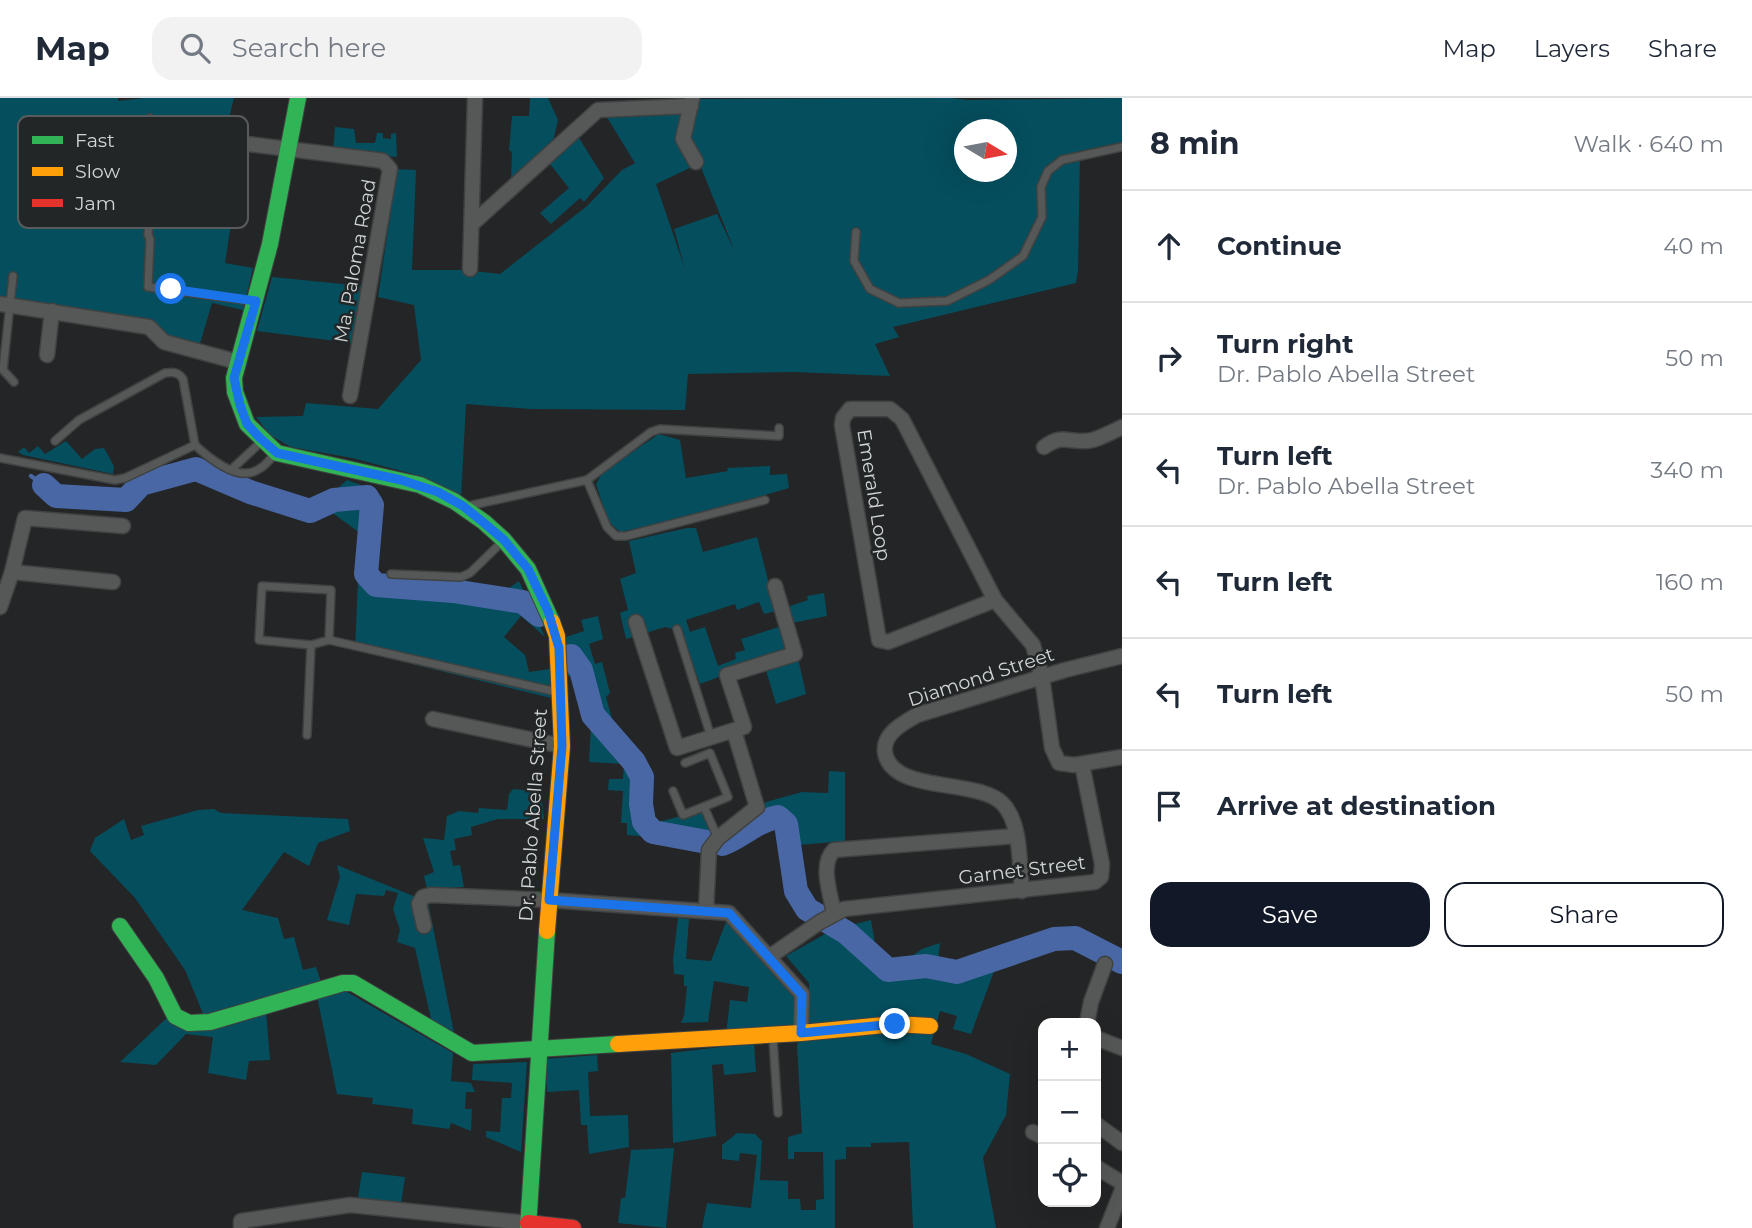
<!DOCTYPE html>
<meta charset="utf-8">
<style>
:root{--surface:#fff;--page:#f2f2f3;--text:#1f2937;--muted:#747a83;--line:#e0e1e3;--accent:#111827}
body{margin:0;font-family:Montserrat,sans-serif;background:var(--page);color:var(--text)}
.controls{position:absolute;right:21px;bottom:21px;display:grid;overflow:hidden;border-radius:14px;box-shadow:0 7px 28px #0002}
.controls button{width:63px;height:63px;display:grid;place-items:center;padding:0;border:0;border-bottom:2px solid var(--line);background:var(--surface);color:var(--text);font:35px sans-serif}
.compass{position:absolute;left:954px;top:21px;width:63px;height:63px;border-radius:50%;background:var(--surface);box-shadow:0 7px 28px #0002;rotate:100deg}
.stop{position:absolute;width:21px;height:21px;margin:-16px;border:5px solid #1a73e8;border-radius:50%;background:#fff}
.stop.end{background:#1a73e8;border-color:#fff;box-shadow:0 2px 7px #0008}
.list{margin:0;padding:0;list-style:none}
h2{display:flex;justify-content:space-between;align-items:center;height:91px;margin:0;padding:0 28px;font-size:30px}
h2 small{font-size:23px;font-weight:400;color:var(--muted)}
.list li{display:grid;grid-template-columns:46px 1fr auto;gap:21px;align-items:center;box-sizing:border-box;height:112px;padding:0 28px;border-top:2px solid var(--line)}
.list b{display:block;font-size:26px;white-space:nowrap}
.list p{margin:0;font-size:23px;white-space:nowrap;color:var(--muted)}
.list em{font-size:23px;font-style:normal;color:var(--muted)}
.actions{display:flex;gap:14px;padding:21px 28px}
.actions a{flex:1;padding:16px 0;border:2px solid var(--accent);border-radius:21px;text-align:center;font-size:24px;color:var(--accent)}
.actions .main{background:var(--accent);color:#fff}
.icon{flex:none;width:38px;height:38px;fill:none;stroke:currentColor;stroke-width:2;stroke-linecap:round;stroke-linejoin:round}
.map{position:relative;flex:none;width:1122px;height:1130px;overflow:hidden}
header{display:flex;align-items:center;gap:42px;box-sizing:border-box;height:98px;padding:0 35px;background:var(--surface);border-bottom:2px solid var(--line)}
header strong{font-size:33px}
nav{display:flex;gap:38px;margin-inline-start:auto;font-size:24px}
.search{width:490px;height:63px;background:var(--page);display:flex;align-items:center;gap:18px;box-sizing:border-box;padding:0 24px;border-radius:21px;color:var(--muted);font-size:26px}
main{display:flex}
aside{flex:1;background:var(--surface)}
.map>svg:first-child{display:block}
</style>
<header>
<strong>Map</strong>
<div class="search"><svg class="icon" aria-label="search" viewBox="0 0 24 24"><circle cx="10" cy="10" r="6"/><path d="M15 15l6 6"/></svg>Search here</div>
<nav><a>Map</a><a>Layers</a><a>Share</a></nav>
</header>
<main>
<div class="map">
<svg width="1122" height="1130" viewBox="0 0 1122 1130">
<rect width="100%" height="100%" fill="#242526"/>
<g fill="#054e5e" fill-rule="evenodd">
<path d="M0 0H118V3L144 0H234L214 82 237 86 225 165 253 170 243 212 212 205 196 259 155 246 150 234 0 213Z"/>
<path d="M530 0H548L558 22 553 44 511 82 512 54 509 52 512 18H529Z"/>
<path d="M950 0 968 2 1122 0V44L1080 53 1078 172 1076 185 893 229 899 239 875 246 890 278 795 274 688 276 685 312 531 311 466 306 461 400 413 376 352 360 291 349 270 337 256 319 303 318 306 305 378 311 421 262 414 207 378 199 397 71 416 72 412 172H464L500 176 587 108 622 72 635 65 603 13 683 10 694 68 656 86 685 171 674 131 717 116 735 154 690 42 700 1ZM964 32H1006V74H964Z"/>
<path d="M335 29 354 31 356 45H375L377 35H383V40L391 41V36L396 35 397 59 333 54Z"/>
<path d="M574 37 579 40 604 80 584 104 580 100 551 126 540 115 569 90 550 66Z"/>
<path d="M272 179 363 188 351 245 257 233Z"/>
<path d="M659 336 680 342 686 380 728 373 727 370 770 368V377L787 376 789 390 692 418 620 434 608 423 596 386 603 374Z"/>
<path d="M66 343 82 361 95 351 104 350 114 368 113 376 23 357 18 354 24 349 29 355 38 348 45 356Z"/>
<path d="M347 382 377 393 374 464 384 483 476 494 492 492 498 498 519 483 545 539 521 518 504 539 525 557 529 574 550 571 551 600 355 552 360 435 320 406Z"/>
<path d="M687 430H696L703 454 757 439 776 513 764 516 759 504 737 512 735 506 686 522 690 534 705 529 718 568 736 561 735 555 745 552 741 541 782 528 788 553 700 586 681 533 665 529 626 541 620 515 628 512 620 481 636 475 629 443Z"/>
<path d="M824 495 827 518 792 525 787 509 808 502 807 498Z"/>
<path d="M598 518 603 541 589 546 595 566 602 564 610 595 606 599 617 639 637 661 654 725 701 713 719 732 732 736 766 704 802 694 828 695 829 673 845 674V743L787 748 781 728 766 731 727 755 704 748 684 747 683 742 627 737V725H621L623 693 608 692 609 681H623L624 666 589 664 591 627 582 617 581 578H568L566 539 584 533 581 522Z"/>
<path d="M798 560 806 596 776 606 765 569Z"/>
<path d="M513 691 541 694 544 721H498L471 729 472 737 454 741 456 752 450 753 453 768 460 767 464 789 427 791 424 778 434 774 423 740 444 742 447 718 459 713 478 715 479 710 507 712 509 696Z"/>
<path d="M214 711 221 715 348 721 350 733 318 745 309 768 284 754 242 812 278 820 284 841 294 839 303 872 316 869 321 884 266 913 270 962 249 963 246 982 208 975 213 939 186 936 156 967 120 964 171 916 204 918 185 872 135 800 90 753 95 740 124 721 131 742 144 737 141 728 198 712Z"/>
<path d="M337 767 428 804 454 935 431 921 415 850 397 844 400 832 393 811 398 795 386 792 384 798 356 796 349 827 327 822 340 779Z"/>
<path d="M678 820 689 821 686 861 711 863 726 824 768 863 799 902 798 932 726 937 730 902 747 904 749 889 714 883 708 924 681 925 684 918 687 888H684V877L674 876 673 861Z"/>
<path d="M871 822 877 857 890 873 922 851 940 845 937 873 953 878 997 865 971 936 953 931 957 918 940 913 931 946 966 956 1010 976 1006 1017 983 1060 996 1130H913L909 1044 871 1045V1049H846V1061L835 1062V1130H702L707 1105 751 1110 757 1057 740 1055 739 1063 722 1061V1047L737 1035 755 1036 762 1043 760 1082 788 1083V1101H800L801 1112H816V1102L824 1101 823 1054H794V1061H788V1039L802 1035 797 947 809 923V885L786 858 832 832Z"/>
<path d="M340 890 453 955 451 983 471 985 475 994H466L465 1011H472L471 1033 451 1025 449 1031 412 1026 413 1011 372 1006 373 1000 337 996 317 898Z"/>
<path d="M754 945 756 974 724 977 723 966 712 967 716 1038 673 1045 671 955Z"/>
<path d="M597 957 598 973 588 974 590 1018 628 1017 629 1049 589 1056 587 1027H581L579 992 547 994 545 961Z"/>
<path d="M527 964 521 1054 486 1039V1033L500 1034 502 1000H511L512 985 472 982 473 966Z"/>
<path d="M674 1050 666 1130 618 1125 621 1100H625L631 1052Z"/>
<path d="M362 1074 405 1079 401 1106 358 1100Z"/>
</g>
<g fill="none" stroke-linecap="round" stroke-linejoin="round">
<path stroke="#4867a4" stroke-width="4.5" d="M31 378 44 387"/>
<g stroke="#4867a4" stroke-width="24">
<path d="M44 387 56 398 126 402 141 386 196 371 250 394 310 413 334 402 367 399 372 407 366 476 376 487 453 493 523 504 539 517"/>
<path d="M571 558 581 572 593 617 634 664 642 679 641 706 644 724 653 734 707 744"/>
<path d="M722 746C744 738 753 724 778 719L786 726 796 793 807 811 847 835 888 872 926 868 957 874 1054 841 1075 840 1122 864"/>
</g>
<g stroke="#404242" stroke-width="10">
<g id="lane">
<path d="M150 20 152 86 148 137 150 141 148 189 253 203"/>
<path d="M856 134 854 163 870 191 899 205 947 203 989 182 1023 158 1042 119 1041 89 1048 73 1062 62 1122 49"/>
<path d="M13 178 3 272 14 284"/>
<path d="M55 343 79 322 165 275C174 274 178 274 183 281L195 347"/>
<path d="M0 360 115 382 125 380 195 347C209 360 239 385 259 371 265 368 270 361 275 356"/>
<path d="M232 371 262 343"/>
<path d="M587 382 651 334 660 331 779 338V330"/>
<path d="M468 408 587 382 607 429 616 438H626L765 402"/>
<path d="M391 476 461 479 470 475 503 443"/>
<path d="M677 531 711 639"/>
<path d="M329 542 331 492 262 488 259 542 311 547 329 542 557 594"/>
<path d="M307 637 311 547"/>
<path d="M673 693 683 717 728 699 710 655 685 665"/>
<path d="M704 709 718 740"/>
<path d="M773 941 778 1015"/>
</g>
</g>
<g stroke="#404242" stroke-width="17">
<g id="street">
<path d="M692 1 683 41 696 64"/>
<path d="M232 44 377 62 383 63 390 71 350 298"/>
<path d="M472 126 598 12 691 8"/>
<path d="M470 171 475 0"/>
<path d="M0 206 149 229 164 244 238 264"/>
<path d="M47 257 52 213"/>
<path d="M1044 349C1062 337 1064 343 1083 343 1095 344 1111 334 1122 329"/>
<path d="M12 474 113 484"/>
<path d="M995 502 888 544 879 542 842 327 843 320 850 311H890L902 321 995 502 1033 547 1042 579 1052 650 1059 665 1074 667 1122 659"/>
<path d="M0 509 12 474 25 420 123 428"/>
<path d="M636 524 677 650 744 629 727 577 795 556 775 488"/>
<path d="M433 621 562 648"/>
<path d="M1022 793C1019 766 1022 725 1002 705 976 680 893 696 885 655 882 636 903 625 917 617L1065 572 1122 558"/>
<path d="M706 813 709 752 718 740 757 709 734 633"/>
<path d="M834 816C831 797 819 767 834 752L1016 738"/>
<path d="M424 828 419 806 423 799 431 797 549 802 729 815 802 896 801 935"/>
<path d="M769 859 820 824 844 811 1095 784 1101 779 1102 766 1082 666"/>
<path d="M1087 925 1091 904 1105 866"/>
<path d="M1096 940 1122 950"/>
<path d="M1096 1026 1122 1045"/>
<path d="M1033 1034 1043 1039"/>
<path d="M1096 1069 1122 1085"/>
<path d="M241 1130V1123L350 1107 528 1125"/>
<path d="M1107 1130 1122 1092"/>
</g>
</g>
<g stroke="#404242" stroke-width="18">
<g id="fast">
<path d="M298 0 270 146 234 280 235 294 247 326 277 355 420 387 454 403 484 424 504 442 528 471 552 524"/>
<path d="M120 828 156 880 175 918 189 925 210 924 343 885H353L472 955 618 946"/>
<path d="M528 1130 547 833"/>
</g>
</g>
<g stroke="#404242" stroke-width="18">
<g id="slow">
<path d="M547 833 562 648 557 538 552 524"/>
<path d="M618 946 801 935 895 926 930 928"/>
</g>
</g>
<g stroke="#404242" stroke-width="18">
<path id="jam" d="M528 1125 573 1130"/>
</g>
<use href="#lane" stroke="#565757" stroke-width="7"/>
<use href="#street" stroke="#565757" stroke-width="14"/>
<use href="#fast" stroke="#30b455" stroke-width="16"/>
<use href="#slow" stroke="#ff9f0a" stroke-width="16"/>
<use href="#jam" stroke="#e5322d" stroke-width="16"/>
</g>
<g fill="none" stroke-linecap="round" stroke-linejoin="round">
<path stroke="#1a73e8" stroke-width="9" d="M171 191 256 203 234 280 240 307 247 326 260 340 277 355 401 382 438 394 463 408 484 425 504 442 528 471 548 513 559 550 562 648 549 802 729 815 802 897 801 935 895 926"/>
</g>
<g text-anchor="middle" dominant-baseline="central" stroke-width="5" stroke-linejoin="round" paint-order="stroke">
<g font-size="19" fill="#d2d5d5" stroke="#232627">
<text transform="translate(355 163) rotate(-80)">Ma. Paloma Road</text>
<text transform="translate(874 397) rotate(81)">Emerald Loop</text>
<text transform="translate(981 579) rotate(-18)">Diamond Street</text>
<text transform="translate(533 717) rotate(-86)">Dr. Pablo Abella Street</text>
<text transform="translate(1022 772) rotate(-7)">Garnet Street</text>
</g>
</g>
<rect x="18" y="18" width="230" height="112" rx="10" fill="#232627" stroke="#585b5b" stroke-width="2"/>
<rect x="32" y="38" width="31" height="8" fill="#30b455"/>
<rect x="32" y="69" width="31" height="9" fill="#ff9f0a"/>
<rect x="32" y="101" width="31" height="8" fill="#e5322d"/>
<g font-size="19" fill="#d2d5d5">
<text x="75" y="49">Fast</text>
<text x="75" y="80">Slow</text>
<text x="75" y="112">Jam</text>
</g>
</svg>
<div class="controls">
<button>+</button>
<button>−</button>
<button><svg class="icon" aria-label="locate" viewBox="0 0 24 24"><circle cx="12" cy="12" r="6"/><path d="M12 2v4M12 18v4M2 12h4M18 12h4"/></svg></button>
</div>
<svg class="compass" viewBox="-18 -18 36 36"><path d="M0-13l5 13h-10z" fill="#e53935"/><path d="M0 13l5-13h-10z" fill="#747a83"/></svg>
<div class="stop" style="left:171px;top:191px"></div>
<div class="stop end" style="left:895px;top:926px"></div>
</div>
<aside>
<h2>8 min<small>Walk · 640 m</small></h2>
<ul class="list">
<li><svg class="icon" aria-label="ahead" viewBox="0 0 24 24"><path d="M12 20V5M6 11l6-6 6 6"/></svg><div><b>Continue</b></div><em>40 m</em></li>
<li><svg class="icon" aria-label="right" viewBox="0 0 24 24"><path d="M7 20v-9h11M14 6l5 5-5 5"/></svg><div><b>Turn right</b><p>Dr. Pablo Abella Street</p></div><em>50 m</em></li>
<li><svg class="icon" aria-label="left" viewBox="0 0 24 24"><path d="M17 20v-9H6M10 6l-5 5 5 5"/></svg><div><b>Turn left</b><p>Dr. Pablo Abella Street</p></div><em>340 m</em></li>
<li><svg class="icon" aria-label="left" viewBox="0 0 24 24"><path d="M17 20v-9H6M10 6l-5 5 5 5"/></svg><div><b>Turn left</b></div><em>160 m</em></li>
<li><svg class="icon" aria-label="left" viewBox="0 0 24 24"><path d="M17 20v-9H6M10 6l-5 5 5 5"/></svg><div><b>Turn left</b></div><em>50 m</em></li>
<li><svg class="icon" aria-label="arrive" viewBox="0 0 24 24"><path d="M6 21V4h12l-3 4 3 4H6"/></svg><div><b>Arrive at destination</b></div></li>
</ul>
<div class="actions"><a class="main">Save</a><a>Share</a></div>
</aside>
</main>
